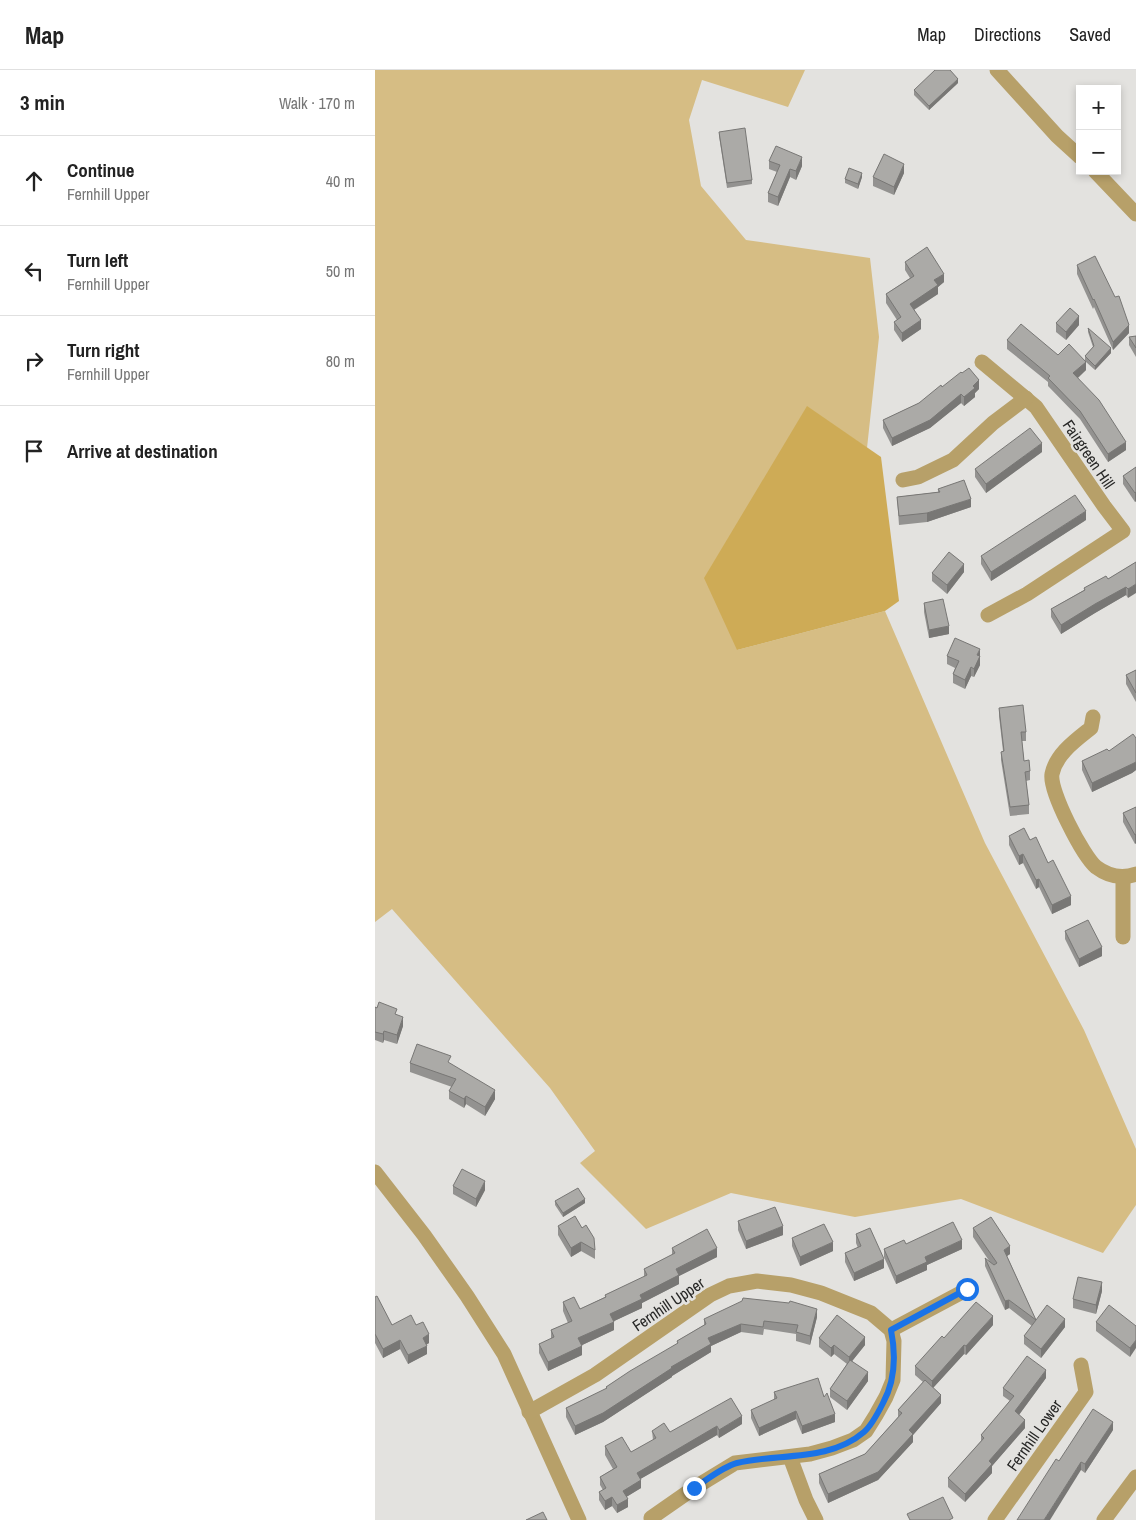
<!DOCTYPE html>
<meta charset="utf-8">
<style>
:root{--surface:#fff;--page:#f6f6f6;--text:#222;--muted:#767676;--line:#e0e0e0}
body{margin:0;font-family:"Archivo Narrow",sans-serif;background:var(--page);color:var(--text)}
.controls{position:absolute;right:15px;top:15px;display:grid;overflow:hidden;border-radius:0px;box-shadow:0 2px 8px #0003}
.controls button{width:45px;height:45px;display:grid;place-items:center;padding:0;border:0;border-bottom:1px solid var(--line);background:var(--surface);color:var(--text);font:25px sans-serif}
.stop{position:absolute;width:15px;height:15px;margin:-11px;border:4px solid #1a73e8;border-radius:50%;background:#fff}
.stop.end{background:#1a73e8;border-color:#fff;box-shadow:0 1px 5px #0008}
.list{margin:0;padding:0;list-style:none}
h2{display:flex;justify-content:space-between;align-items:center;height:65px;margin:0;padding:0 20px;font-size:21px}
h2 small{font-size:16px;font-weight:400;color:var(--muted)}
.list li{display:grid;grid-template-columns:32px 1fr auto;gap:15px;align-items:center;box-sizing:border-box;height:90px;padding:0 20px;border-top:1px solid var(--line)}
.list b{display:block;font-size:19px;white-space:nowrap}
.list p{margin:0;font-size:16px;white-space:nowrap;color:var(--muted)}
.list em{font-size:16px;font-style:normal;color:var(--muted)}
.icon{flex:none;width:28px;height:28px;fill:none;stroke:currentColor;stroke-width:2;stroke-linecap:round;stroke-linejoin:round}
.map{position:relative;flex:none;width:761px;height:1450px;overflow:hidden}
header{display:flex;align-items:center;gap:30px;box-sizing:border-box;height:70px;padding:0 25px;background:var(--surface);border-bottom:1px solid var(--line)}
header strong{font-size:24px}
nav{display:flex;gap:28px;margin-inline-start:auto;font-size:18px}
main{display:flex}
aside{flex:1;background:var(--surface)}
.map>svg:first-child{display:block}
</style>
<header>
<strong>Map</strong>
<nav><a>Map</a><a>Directions</a><a>Saved</a></nav>
</header>
<main>
<aside>
<h2>3 min<small>Walk · 170 m</small></h2>
<ul class="list">
<li><svg class="icon" aria-label="ahead" viewBox="0 0 24 24"><path d="M12 20V5M6 11l6-6 6 6"/></svg><div><b>Continue</b><p>Fernhill Upper</p></div><em>40 m</em></li>
<li><svg class="icon" aria-label="left" viewBox="0 0 24 24"><path d="M17 20v-9H6M10 6l-5 5 5 5"/></svg><div><b>Turn left</b><p>Fernhill Upper</p></div><em>50 m</em></li>
<li><svg class="icon" aria-label="right" viewBox="0 0 24 24"><path d="M7 20v-9h11M14 6l5 5-5 5"/></svg><div><b>Turn right</b><p>Fernhill Upper</p></div><em>80 m</em></li>
<li><svg class="icon" aria-label="arrive" viewBox="0 0 24 24"><path d="M6 21V4h12l-3 4 3 4H6"/></svg><div><b>Arrive at destination</b></div></li>
</ul>
</aside>
<div class="map">
<svg width="761" height="1450" viewBox="0 0 761 1450">
<rect width="100%" height="100%" fill="#e3e2df"/>
<path fill="#d6bd84" d="M0 0H430L413 37 327 10 314 50 326 116 371 170 495 188 504 267 492 378 432 337 362 580 510 541 610 773 709 960 761 1079V1135L728 1183 586 1129 480 1147 356 1123 271 1159 205 1093 220 1081 175 1018 17 839 0 852Z"/>
<path fill="#ceab56" d="M432 336 506 387 524 531 510 541 362 580 329 508Z"/>
<g fill="none" stroke-linecap="round" stroke-linejoin="round">
<g stroke="#b7a069" stroke-width="15">
<path d="M622 0 682 66 705 87"/>
<path d="M720 101 761 144"/>
<path d="M607 292 661 337 729 436 748 461 652 524 613 545"/>
<path d="M528 410 543 407 578 390 618 353 651 328"/>
<path d="M718 647 716 658C701 670 681 684 677 704 674 721 708 786 721 797 733 806 747 809 761 804"/>
<path d="M748 867V808"/>
<path d="M0 1102 49 1165 92 1226 129 1284 204 1450"/>
<path d="M516 1260 593 1219"/>
<path d="M154 1342 220 1305 335 1225 354 1216 382 1211 416 1215 446 1223 496 1243 516 1260 519 1271 518 1310 511 1327 501 1345 491 1361 478 1370 457 1378 435 1384 360 1393 319 1418 276 1448 278 1450"/>
<path d="M415 1387 431 1430 441 1450"/>
<path d="M620 1450 711 1322 706 1295"/>
<path d="M729 1450 761 1407"/>
</g>
</g>
<g fill="#939290">
<path d="M583 13 554 40 539 25V20Z"/>
<path d="M344 62 377 110V114L352 118 344 66Z"/>
<path d="M394 91 427 96 421 110 415 107 403 136 393 132V123L402 102 394 99Z"/>
<path d="M529 103 519 125 498 116V107Z"/>
<path d="M487 107 483 119 470 113V109Z"/>
<path d="M530 192 569 212 563 217V224L539 240 546 259 527 272 519 260V252L522 250 511 233V224L535 208 530 200Z"/>
<path d="M702 195 754 263 738 280 719 237 718 239 702 204Z"/>
<path d="M681 253 704 255 691 270 681 262Z"/>
<path d="M713 258 736 283 720 300 711 292V300L703 308 751 380 733 392 705 349 673 316V312L632 279V270L683 285 710 290V286L718 277 713 262Z"/>
<path d="M761 266V287L754 275V267Z"/>
<path d="M567 317 604 319 600 323V327L589 336 586 333 555 358 517 376 508 358V350L544 333Z"/>
<path d="M667 382 611 423 600 407V399Z"/>
<path d="M761 397V431L760 432 748 414V406Z"/>
<path d="M563 419 596 437 552 452 524 455 522 427 563 422Z"/>
<path d="M711 450 616 511 606 494V486Z"/>
<path d="M761 492 753 528 751 525 720 543 686 564 676 547V539L709 520V518L733 509Z"/>
<path d="M589 502 572 524 557 511V503Z"/>
<path d="M549 533 574 564 554 568 549 542Z"/>
<path d="M572 586H605V595L599 607 596 606 590 619 578 613V604L580 598 572 594Z"/>
<path d="M761 600V632L751 614V605Z"/>
<path d="M624 638 651 662V671H647L649 691 655 701V710L651 711 654 735V744L635 746 626 690V682L628 681 624 646Z"/>
<path d="M761 668V700L757 703 717 722 707 700V691L734 681Z"/>
<path d="M761 737V773L760 774 748 752V743Z"/>
<path d="M634 766 655 770 673 793 696 835 677 844 664 817 661 819 648 793 644 795 634 775Z"/>
<path d="M690 861 727 886 704 897 690 869Z"/>
<path d="M0 937 22 945 28 956 22 974 9 970 8 973 0 970Z"/>
<path d="M35 993 76 994 120 1029 110 1046 91 1034 89 1038 74 1029V1021L77 1017 35 1002Z"/>
<path d="M78 1116 110 1120 101 1137 78 1124Z"/>
<path d="M180 1131 210 1133 188 1147 180 1135Z"/>
<path d="M363 1151 408 1165 371 1179 363 1160Z"/>
<path d="M183 1156 220 1180V1189L206 1181 196 1187 183 1165Z"/>
<path d="M598 1158 635 1184 632 1186 661 1250 690 1257 666 1288 649 1274V1266L657 1256 634 1238 630 1240 610 1196V1188L615 1192 598 1167Z"/>
<path d="M481 1164 509 1198 479 1211 470 1192V1183L483 1178 481 1173Z"/>
<path d="M417 1168 458 1181 425 1196 417 1176Z"/>
<path d="M531 1174 587 1179 552 1195V1200L521 1214 509 1187V1179Z"/>
<path d="M297 1178 342 1187 304 1206V1214L267 1233V1238L239 1251V1260L207 1275V1285L173 1301 164 1283V1274L176 1269V1260L193 1253 188 1241V1232L205 1239 230 1227V1225L269 1207V1199L297 1185Z"/>
<path d="M727 1221 721 1244 698 1238V1229Z"/>
<path d="M0 1227 17 1255H41L54 1273 51 1275 52 1284 33 1294 25 1279 8 1288 0 1273Z"/>
<path d="M442 1247 435 1275 421 1271V1264L389 1259 388 1265 366 1262 336 1276V1282L297 1306V1307L228 1352 200 1365 191 1347V1338L231 1319V1317L302 1274V1271L329 1255V1249Z"/>
<path d="M721 1252 761 1256 755 1287 721 1261Z"/>
<path d="M618 1255 591 1285 589 1284 558 1318 566 1333 538 1365V1372L503 1410 453 1433 444 1413V1404L490 1384 523 1347V1340L548 1312 540 1305V1296L569 1268Z"/>
<path d="M444 1268 490 1275 477 1291 493 1311 472 1340 455 1327V1319L472 1294 459 1284 456 1287 444 1277Z"/>
<path d="M671 1308 644 1345 650 1358 617 1396V1403L590 1432 573 1417V1408L606 1371V1365L635 1331 628 1326V1318Z"/>
<path d="M399 1322 449 1327 460 1352 427 1364 421 1349 384 1366 376 1348V1340L399 1330Z"/>
<path d="M367 1354 344 1368 342 1365 265 1409 266 1418 251 1427 253 1437 242 1443 237 1436 230 1440 224 1430V1422L228 1420 225 1415V1407L238 1399 230 1385V1376L256 1382 278 1370 277 1361 295 1362Z"/>
<path d="M738 1360 710 1403 706 1400 684 1391Z"/>
</g>
<g fill="#787775">
<path d="M583 9V13L554 40V36Z"/>
<path d="M427 87V96L421 110V101Z"/>
<path d="M529 94V103L519 125V117Z"/>
<path d="M415 99V107L403 136V127Z"/>
<path d="M487 103V107L483 119V114Z"/>
<path d="M569 204V212L563 217V224L535 242V234L559 210Z"/>
<path d="M704 246V255L691 270V262Z"/>
<path d="M546 250V259L527 272V263Z"/>
<path d="M754 255V263L738 280V272Z"/>
<path d="M736 278V283L720 300V296Z"/>
<path d="M711 292V300L698 312V303Z"/>
<path d="M604 310V319L600 323V327L589 336V327L598 316Z"/>
<path d="M586 324V333L555 358 517 376V368Z"/>
<path d="M751 372V380L733 392V384Z"/>
<path d="M667 373V382L611 423V414Z"/>
<path d="M761 422V431L760 432V423Z"/>
<path d="M596 429V437L552 452V443Z"/>
<path d="M711 441V450L616 511V502Z"/>
<path d="M589 494V502L572 524V515Z"/>
<path d="M761 514V523L753 528V519Z"/>
<path d="M751 517V525L720 543 686 564V555L720 534Z"/>
<path d="M574 556V564L554 568V560Z"/>
<path d="M605 579V595L599 607V599L602 585Z"/>
<path d="M596 597V606L590 619V610Z"/>
<path d="M761 692V700L757 703 717 722V713Z"/>
<path d="M761 764V773L760 774V765Z"/>
<path d="M648 784V793L644 795V786Z"/>
<path d="M664 809V817L661 819V810Z"/>
<path d="M696 826V835L677 844V835Z"/>
<path d="M727 877V886L704 897V889Z"/>
<path d="M28 947V956L22 974V965Z"/>
<path d="M9 961V970L8 973V964Z"/>
<path d="M120 1020V1029L110 1046V1037Z"/>
<path d="M91 1026V1034L89 1038V1029Z"/>
<path d="M110 1111V1120L101 1137V1129Z"/>
<path d="M210 1129V1133L188 1147V1143Z"/>
<path d="M408 1156V1165L371 1179V1171Z"/>
<path d="M587 1170V1179L552 1195V1200L521 1214V1206L550 1187Z"/>
<path d="M206 1172V1181L196 1187V1178Z"/>
<path d="M458 1172V1181L425 1196V1187Z"/>
<path d="M635 1176V1184L629 1188V1180Z"/>
<path d="M342 1178V1187L304 1206V1214L267 1233V1238L235 1253V1244L301 1199Z"/>
<path d="M509 1189V1198L479 1211V1203Z"/>
<path d="M727 1212V1221L721 1244V1235Z"/>
<path d="M634 1230V1238L630 1240V1231Z"/>
<path d="M442 1239V1247L435 1275V1266Z"/>
<path d="M618 1246V1255L591 1285V1276Z"/>
<path d="M690 1249V1257L666 1288V1279Z"/>
<path d="M239 1252V1260L203 1277V1268Z"/>
<path d="M366 1254V1262L336 1276V1282L297 1306V1307L228 1352 200 1365V1356L296 1297 333 1268Z"/>
<path d="M54 1264V1273L48 1276V1268Z"/>
<path d="M490 1267V1275L474 1295V1287Z"/>
<path d="M25 1270V1279L8 1288V1279Z"/>
<path d="M761 1270V1278L755 1287V1278Z"/>
<path d="M459 1275V1284L456 1287V1278Z"/>
<path d="M589 1275V1284L557 1319V1311Z"/>
<path d="M52 1276V1284L33 1294V1285Z"/>
<path d="M207 1276V1285L173 1301V1292Z"/>
<path d="M671 1300V1308L640 1350V1341Z"/>
<path d="M493 1302V1311L472 1340V1331Z"/>
<path d="M566 1325V1333L538 1365V1372L503 1410 453 1433V1424L534 1360Z"/>
<path d="M421 1341V1349L384 1366V1358Z"/>
<path d="M460 1344V1352L427 1364V1356Z"/>
<path d="M367 1346V1354L344 1368V1360Z"/>
<path d="M650 1350V1358L617 1396V1403L590 1432V1424L614 1391Z"/>
<path d="M738 1352V1360L710 1403V1394Z"/>
<path d="M342 1356V1365L262 1411V1403Z"/>
<path d="M706 1392V1400L675 1450H669Z"/>
<path d="M266 1410V1418L248 1429V1421Z"/>
<path d="M237 1427V1436L230 1440V1431Z"/>
<path d="M253 1429V1437L242 1443V1435Z"/>
</g>
<g fill="#abaaa7" stroke="#787775">
<path d="M560 0H575L583 9 554 36 539 20Z"/>
<path d="M370 58 377 110 352 113 344 62Z"/>
<path d="M401 76 427 87 421 101 415 99 403 127 393 123 405 95 394 91Z"/>
<path d="M509 84 529 94 519 117 498 107Z"/>
<path d="M474 98 487 103 483 114 470 109Z"/>
<path d="M552 177 569 204 559 210 563 215 535 234 546 250 527 263 519 252 526 247 511 224 539 206 530 192Z"/>
<path d="M720 186 740 227 744 226 754 255 738 272 719 229 718 230 702 195Z"/>
<path d="M695 238 704 246 691 262 681 253Z"/>
<path d="M646 254 683 285 694 274 711 292 698 303 724 330 751 372 733 384 705 341 673 308 675 306 632 270Z"/>
<path d="M713 258 736 278 720 296 710 286 719 276Z"/>
<path d="M761 266V278L754 267Z"/>
<path d="M594 298 604 310 598 316 600 318 589 327 586 324 555 350 517 368 508 350 544 333 566 315 567 317 586 302 587 303Z"/>
<path d="M655 358 667 373 611 414 600 399Z"/>
<path d="M761 397V422L760 423 748 406Z"/>
<path d="M589 410 596 429 552 443 524 446 522 427 565 422 563 419Z"/>
<path d="M700 425 711 441 616 502 606 486Z"/>
<path d="M574 482 589 494 572 515 557 503Z"/>
<path d="M761 492V514L753 519 751 517 720 534 686 555 676 539 710 520 709 518 731 506 733 509Z"/>
<path d="M568 529 574 556 554 560 549 533Z"/>
<path d="M580 568 605 579 602 585 605 586 599 599 596 597 590 610 578 604 584 591 572 586Z"/>
<path d="M761 600V623L751 605Z"/>
<path d="M648 635 651 662H646L649 691 654 690 655 701 650 702 654 735 635 737 626 682 629 681 624 638Z"/>
<path d="M758 664 761 668V692L757 694 717 713 707 691 732 679 734 681Z"/>
<path d="M761 737V764L760 765 748 743Z"/>
<path d="M649 758 655 770 661 767 673 793 678 790 696 826 677 835 664 809 661 810 648 784 644 786 634 766Z"/>
<path d="M713 850 727 877 704 889 690 861Z"/>
<path d="M4 932 22 939 20 944 28 947 22 965 9 961 8 964 0 962V937L2 938Z"/>
<path d="M42 974 76 986 73 992 120 1020 110 1037 91 1026 89 1029 74 1021 81 1009 35 993Z"/>
<path d="M87 1099 110 1111 101 1129 78 1116Z"/>
<path d="M203 1118 210 1129 188 1143 180 1131Z"/>
<path d="M400 1137 408 1156 371 1171 363 1151Z"/>
<path d="M200 1146 207 1158 211 1155 219 1168 220 1180 206 1172 196 1178 183 1156Z"/>
<path d="M616 1147 635 1176 629 1180 661 1250 672 1235 690 1249 666 1279 649 1266 661 1250 634 1230 630 1231 610 1188 619 1195 622 1193 598 1158Z"/>
<path d="M578 1152 587 1170 550 1187 552 1192 521 1206 509 1179 529 1170 531 1174Z"/>
<path d="M449 1154 458 1172 425 1187 417 1168Z"/>
<path d="M495 1158 509 1189 479 1203 470 1183 486 1176 481 1164Z"/>
<path d="M332 1159 342 1178 301 1199 304 1205 265 1225 267 1229 235 1244 239 1252 203 1268 207 1276 173 1292 164 1274 179 1267 176 1260 197 1251 188 1232 199 1227 205 1239 231 1227 230 1225 272 1205 269 1199 300 1183 297 1178Z"/>
<path d="M703 1207 727 1212 721 1235 698 1229Z"/>
<path d="M2 1226 17 1255 36 1245 41 1255 48 1252 54 1264 48 1268 52 1276 33 1285 25 1270 8 1279 0 1264V1227Z"/>
<path d="M368 1228 414 1233 415 1231 442 1239 435 1266 421 1262 423 1255 389 1251 388 1257 366 1254 333 1268 336 1274 296 1297 297 1298 228 1343 200 1356 191 1338 232 1318 231 1317 255 1301 303 1273 302 1271 331 1254 329 1249 367 1231Z"/>
<path d="M601 1232 618 1246 591 1276 589 1275 557 1311 540 1296 567 1266 569 1268Z"/>
<path d="M734 1235 761 1256V1270L755 1278 721 1252Z"/>
<path d="M462 1245 490 1267 474 1287 459 1275 456 1278 444 1268Z"/>
<path d="M652 1286 671 1300 640 1341 650 1350 614 1391 617 1394 590 1424 573 1408 609 1368 606 1365 639 1326 628 1318Z"/>
<path d="M475 1290 493 1302 472 1331 455 1319Z"/>
<path d="M443 1308 449 1327 452 1323 460 1344 427 1356 421 1341 384 1358 376 1340 402 1328 399 1322Z"/>
<path d="M550 1310 566 1325 534 1360 538 1364 503 1402 453 1424 444 1404 490 1384 527 1343 523 1340Z"/>
<path d="M356 1328 367 1346 344 1360 342 1356 262 1403 266 1410 248 1421 253 1429 242 1435 237 1427 230 1431 224 1422 231 1418 225 1407 242 1397 230 1376 247 1367 256 1382 281 1368 277 1361 289 1353 295 1362Z"/>
<path d="M718 1339 738 1352 710 1394 706 1392 669 1450H642L681 1389 684 1391Z"/>
<path d="M568 1427 578 1448 574 1450H535L532 1444Z"/>
<path d="M168 1442 172 1450H151Z"/>
</g>
<g fill="none" stroke-linecap="round" stroke-linejoin="round">
<path stroke="#1a73e8" stroke-width="6" d="M319 1418C332 1410 347 1397 362 1393 404 1383 454 1392 489 1362 497 1355 503 1343 508 1333 520 1311 521 1285 516 1260L592 1219"/>
</g>
<g text-anchor="middle" dominant-baseline="central" stroke-width="5" stroke-linejoin="round" paint-order="stroke">
<g font-size="16" fill="#272726" stroke="#e3e2df">
<text transform="translate(714 384) rotate(56)">Fairgreen Hill</text>
<text transform="translate(293 1234) rotate(-34)">Fernhill Upper</text>
<text transform="translate(659 1365) rotate(-55)">Fernhill Lower</text>
</g>
</g>
</svg>
<div class="controls">
<button>+</button>
<button>−</button>
</div>
<div class="stop" style="left:592px;top:1219px"></div>
<div class="stop end" style="left:319px;top:1418px"></div>
</div>
</main>
